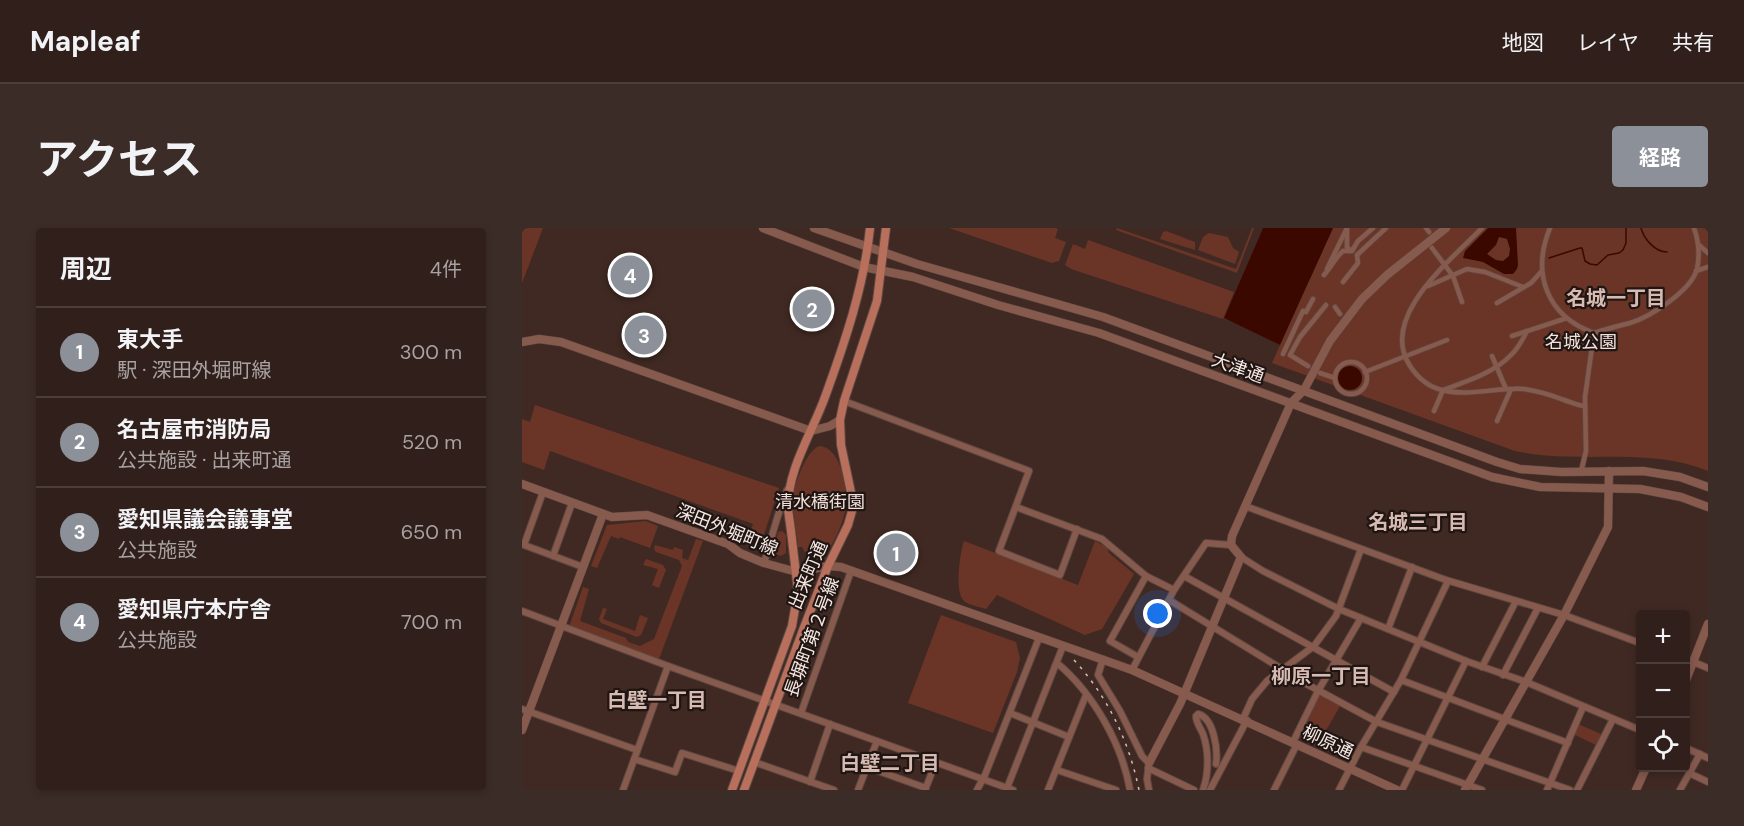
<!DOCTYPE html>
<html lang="ja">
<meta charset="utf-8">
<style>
:root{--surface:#301f1a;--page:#3c2c27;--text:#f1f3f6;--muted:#a8a2a2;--line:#4b3d39;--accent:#8c9099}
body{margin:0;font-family:"DM Sans","Noto Sans JP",sans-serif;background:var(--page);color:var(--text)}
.controls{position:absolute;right:18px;bottom:18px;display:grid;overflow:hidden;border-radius:6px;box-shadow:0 3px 9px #0003}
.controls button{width:54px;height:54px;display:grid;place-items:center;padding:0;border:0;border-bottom:2px solid var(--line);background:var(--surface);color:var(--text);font:30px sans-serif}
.you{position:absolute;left:636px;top:386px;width:21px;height:21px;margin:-15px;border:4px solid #fff;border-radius:50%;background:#1a73e8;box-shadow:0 0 0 9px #1a73e833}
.badge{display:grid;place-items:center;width:39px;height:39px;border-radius:50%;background:var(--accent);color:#fff;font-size:20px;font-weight:700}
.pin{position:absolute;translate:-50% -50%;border:3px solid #fff;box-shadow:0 2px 6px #0006}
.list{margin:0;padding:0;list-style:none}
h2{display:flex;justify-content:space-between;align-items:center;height:78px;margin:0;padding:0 24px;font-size:26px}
h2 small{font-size:20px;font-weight:400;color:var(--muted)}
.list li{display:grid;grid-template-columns:39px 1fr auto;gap:18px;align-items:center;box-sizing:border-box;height:90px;padding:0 24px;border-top:2px solid var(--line)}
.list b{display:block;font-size:22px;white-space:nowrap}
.list p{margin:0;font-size:20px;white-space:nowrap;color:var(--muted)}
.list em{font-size:20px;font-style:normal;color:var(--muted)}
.icon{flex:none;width:33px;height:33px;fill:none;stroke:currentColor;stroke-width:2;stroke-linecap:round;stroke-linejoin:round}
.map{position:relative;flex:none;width:1186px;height:562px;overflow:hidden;border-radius:6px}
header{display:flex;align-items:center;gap:36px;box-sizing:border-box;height:84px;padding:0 30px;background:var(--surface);border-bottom:2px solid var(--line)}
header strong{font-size:28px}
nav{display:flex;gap:33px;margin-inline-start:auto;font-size:21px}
.intro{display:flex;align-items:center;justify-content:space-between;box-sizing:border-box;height:144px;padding:0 36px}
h1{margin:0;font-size:42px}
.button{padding:15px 27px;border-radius:6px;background:var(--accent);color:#fff;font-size:21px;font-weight:700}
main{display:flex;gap:36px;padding:0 36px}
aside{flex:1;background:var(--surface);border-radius:6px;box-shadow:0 3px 9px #0003}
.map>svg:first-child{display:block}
</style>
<header>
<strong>Mapleaf</strong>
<nav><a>地図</a><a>レイヤ</a><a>共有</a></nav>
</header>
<div class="intro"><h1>アクセス</h1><a class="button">経路</a></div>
<main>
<aside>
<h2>周辺<small>4件</small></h2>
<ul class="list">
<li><span class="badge">1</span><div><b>東大手</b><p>駅 · 深田外堀町線</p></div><em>300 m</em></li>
<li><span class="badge">2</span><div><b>名古屋市消防局</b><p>公共施設 · 出来町通</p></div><em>520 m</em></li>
<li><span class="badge">3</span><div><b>愛知県議会議事堂</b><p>公共施設</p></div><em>650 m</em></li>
<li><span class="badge">4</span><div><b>愛知県庁本庁舎</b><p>公共施設</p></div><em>700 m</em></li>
</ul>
</aside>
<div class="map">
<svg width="1186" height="562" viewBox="0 0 1186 562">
<rect width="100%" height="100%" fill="#402923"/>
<g fill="#6a3527">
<path d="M0 0H21L0 55Z"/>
<path d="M427 0H533L536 1 533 10 544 14 537 33 530 35Z"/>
<path d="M595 0 714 41 730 0H732L715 45 594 2Z"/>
<path d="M741 0 787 53 811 0H1186V243C1124 218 1057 237 993 223L750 135 758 117 702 90Z"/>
<path d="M644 3 673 14V22L638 11 641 4Z"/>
<path d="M687 5 706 9 711 20 717 24 713 36 676 22 681 9Z"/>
<path d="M566 12 712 64 701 91 549 41 543 37 551 16 563 21Z"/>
<path d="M13 177 257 260 237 322 224 317 231 296 28 223 22 242 0 234V191L8 194Z"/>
<path d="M297 218C319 219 325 258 324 276 324 286 314 313 307 320 304 324 297 328 292 330L285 328 280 319H276C275 304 271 287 271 272 271 258 284 223 297 218Z"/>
<path d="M124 293 136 298 128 320 98 309 97 311 89 308 75 340 69 338 85 297Z"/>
<path d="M260 303 264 307V325L259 328 253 326 252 321 256 304Z"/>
<path d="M174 311 181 313 137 431 49 399 48 396 61 359 67 361 58 393 104 410 106 414 118 418 132 411 160 338 157 332 134 324 132 321 133 317 151 322 152 319 161 322 160 330 166 332Z"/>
<path d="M442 313 556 357 573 313 585 319 587 325 612 346 580 401 563 407 475 367 464 381C458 379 447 377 442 373 432 364 438 325 442 313Z"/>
<path d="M124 331 141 337 144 342 137 360 130 357 136 341 121 337Z"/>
<path d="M81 380 85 381 81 391 113 403 118 387 126 390 119 407 115 409 79 395 77 391Z"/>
<path d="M419 387 494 414 498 430 495 444 471 505 386 475Z"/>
<path d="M797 467 818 478 795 518 781 512 791 496 786 493Z"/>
<path d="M1056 496 1079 506 1074 517 1051 506Z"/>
</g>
<g fill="#3b0800" fill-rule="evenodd">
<path d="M741 0H811L758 117 702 90Z"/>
<path d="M966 0H994L996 37 995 41 991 46H982L961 34 941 30 943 23ZM977 9 985 11 988 21 987 28 981 33 974 32 965 26 974 17Z"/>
<circle cx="828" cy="150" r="12"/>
</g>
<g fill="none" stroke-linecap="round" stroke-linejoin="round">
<g stroke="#3b0800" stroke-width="1.5">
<path d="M1119 0C1122 11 1133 24 1145 24"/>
<path d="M1027 30 1058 20H1060L1063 33 1068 36 1075 37 1086 27 1097 25 1101 22 1104 15V0"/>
</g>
<g stroke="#5d4842" stroke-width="6">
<g id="pedestrian">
<path d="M825 0V20L829 22"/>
<path d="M904 0 907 4"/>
<path d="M960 0C929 32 856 89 888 138 896 150 907 159 920 162 947 169 975 159 1002 161 1016 163 1029 167 1042 172 1049 174 1056 178 1063 178"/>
<path d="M1028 0C1009 46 1025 88 1072 105 1084 101 1096 98 1108 95 1128 89 1169 63 1175 41 1178 27 1177 14 1172 0"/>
<path d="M1177 17 1186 25"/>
<path d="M910 20 931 48 940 74"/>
<path d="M805 41 825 0"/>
<path d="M1174 43 1186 39"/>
<path d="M802 47C809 39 813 30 821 23H830L836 13 851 0"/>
<path d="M821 54 836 35 835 27 864 0"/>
<path d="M906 58 945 41 963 44 1001 59"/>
<path d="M975 75 1009 55 1019 44"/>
<path d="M813 79 818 86"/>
<path d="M990 108 1045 90"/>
<path d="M761 126 781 83 784 84 791 71"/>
<path d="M970 128 984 161"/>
<circle cx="829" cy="150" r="16"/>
<path d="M786 138 768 127 778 109 804 77"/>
<path d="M843 144 925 112"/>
<path d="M798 145 813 150"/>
<path d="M912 183 921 162C943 154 972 145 989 127 996 121 1001 111 1005 103"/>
<path d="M975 193 989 161"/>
<path d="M1059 244 1064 223 1063 169 1072 105"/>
</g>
</g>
<g stroke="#5d4842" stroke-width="8">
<g id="minor">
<path d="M322 173 507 243 477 323 538 347 555 301"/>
<path d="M21 264 2 317 61 339"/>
<path d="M723 278 924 352 1042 387 1118 415"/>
<path d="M494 279 580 311 624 348 652 362"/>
<path d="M258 281 265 262"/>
<path d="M31 328 50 275"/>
<path d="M719 329 741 343 817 381 944 433 1004 454 1118 502"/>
<path d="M242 335 254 294"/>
<path d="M662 348 872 464"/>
<path d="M647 372 760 441 766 446 855 494 1048 562"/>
<path d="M0 383 146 438 491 562"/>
<path d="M866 401 890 339"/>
<path d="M616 429 588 413 624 348"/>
<path d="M581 431 576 447 598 483 620 528 627 535 625 551 627 562"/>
<path d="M1164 431 1186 440"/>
<path d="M535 435C571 465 600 516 608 562"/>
<path d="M960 439 994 373"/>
<path d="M610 442 652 362 684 315 709 317"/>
<path d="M981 447 1016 380"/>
<path d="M879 452 1046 515"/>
<path d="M0 481 115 522"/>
<path d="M279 485 329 343"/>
<path d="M488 485 547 509"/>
<path d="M721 491 730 471 745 453 792 418 814 388 839 321"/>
<path d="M771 514 796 463 839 390"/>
<path d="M839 519 960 562"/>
<path d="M1164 520 1186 530"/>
<path d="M112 531 153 544 160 525 217 543"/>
<path d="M232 534 312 562"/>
<path d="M345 539 404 560"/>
<path d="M626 540 672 562"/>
<path d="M535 542 594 562"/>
<path d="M1167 545 1186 554"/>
<path d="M288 554 308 496"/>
<path d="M485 560 541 418"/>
<path d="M101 562 146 438"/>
<path d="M336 562 355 513"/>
<path d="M403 562 414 534"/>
<path d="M455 562 463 547 517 410"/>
<path d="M526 562 564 467"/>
<path d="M681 562C687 545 687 523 681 506 678 499 674 495 674 488L676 486C692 490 696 522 694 536"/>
<path d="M688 562 725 492"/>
<path d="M752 562 775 516"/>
<path d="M817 562 839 519 879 452 926 353"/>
<path d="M880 562 944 433"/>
<path d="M1025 562 1061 479"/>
<path d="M1055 562 1091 491"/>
<path d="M1158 562 1178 526"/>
</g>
</g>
<g stroke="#5d4842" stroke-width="9">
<g id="tertiary">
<path d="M241 0 342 39 391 49 476 77 577 105 970 249 1018 259 1118 261 1159 269 1186 279"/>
<path d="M292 0 395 36 581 89 975 234 998 241 1040 244 1121 243 1158 249 1186 259"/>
<path d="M0 114 17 111 39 114 289 203 308 198 318 192"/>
<path d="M0 256 90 289 125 287 206 316 218 325 242 335 275 344 306 338 319 339 610 442 875 562"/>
<path d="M1164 452 1186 396"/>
<path d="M0 502 81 286"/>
<path d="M627 535 658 476 719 329 709 317 710 308 769 175 782 162 808 113 840 71 865 47 924 0"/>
<path d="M943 562 1042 387 1086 299 1087 243"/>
<path d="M1114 562 1124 540"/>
</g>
</g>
<g stroke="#5d4842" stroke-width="10">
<g id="secondary">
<path d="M266 281C265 242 290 205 303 169 323 114 342 58 348 0"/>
<path d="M210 562 270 398 276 363 269 303"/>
<path d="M222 562 281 402 306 338 326 297 330 283V269L319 217 318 192 322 173 355 73 364 0"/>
</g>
</g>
<use href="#pedestrian" stroke="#875a4e" stroke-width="4.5"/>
<use href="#minor" stroke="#875a4e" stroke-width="6"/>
<use href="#tertiary" stroke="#875a4e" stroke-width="8"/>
<use href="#secondary" stroke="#b8705d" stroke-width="8"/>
<path stroke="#d0bfba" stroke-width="1.5" stroke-dasharray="3 6" stroke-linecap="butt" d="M552 432C586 469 607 513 617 562"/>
<g stroke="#5d4842" stroke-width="8" stroke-linecap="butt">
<path id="minor-bridge" d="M254 294 258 281"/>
</g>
<g stroke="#5d4842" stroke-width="10" stroke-linecap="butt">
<path id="secondary-bridge" d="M266 281 269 303"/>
</g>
<use href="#minor-bridge" stroke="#875a4e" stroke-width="6"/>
<use href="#secondary-bridge" stroke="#b8705d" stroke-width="8"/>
</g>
<g text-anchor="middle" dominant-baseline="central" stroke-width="4.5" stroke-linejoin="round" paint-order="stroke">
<g font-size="18" fill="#f2dfda" stroke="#1f1512">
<text x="1059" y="114">名城公園</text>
<text x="298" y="274">清水橋街園</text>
</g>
<g font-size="18" fill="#f7e8e3" stroke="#1f1512">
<text transform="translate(716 140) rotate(20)">大津通</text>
<text transform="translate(205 302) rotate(22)">深田外堀町線</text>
<text transform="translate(286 347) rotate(-67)">出来町通</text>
<text transform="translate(290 409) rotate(-70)">長塀町第２号線</text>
<text transform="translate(806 514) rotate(25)">柳原通</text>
</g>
<g font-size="20" font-weight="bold" fill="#d7bab2" stroke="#1f1512">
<text x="1094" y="70">名城一丁目</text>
<text x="896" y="294">名城三丁目</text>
<text x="799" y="448">柳原一丁目</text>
<text x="135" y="472">白壁一丁目</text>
<text x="368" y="535">白壁二丁目</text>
</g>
</g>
</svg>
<div class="controls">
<button>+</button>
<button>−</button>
<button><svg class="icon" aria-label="locate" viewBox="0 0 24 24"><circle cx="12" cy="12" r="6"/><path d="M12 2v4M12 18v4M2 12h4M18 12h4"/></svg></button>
</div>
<div class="you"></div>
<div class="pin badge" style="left:374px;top:325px">1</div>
<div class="pin badge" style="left:290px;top:81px">2</div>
<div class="pin badge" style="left:122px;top:107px">3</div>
<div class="pin badge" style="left:108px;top:47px">4</div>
</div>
</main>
